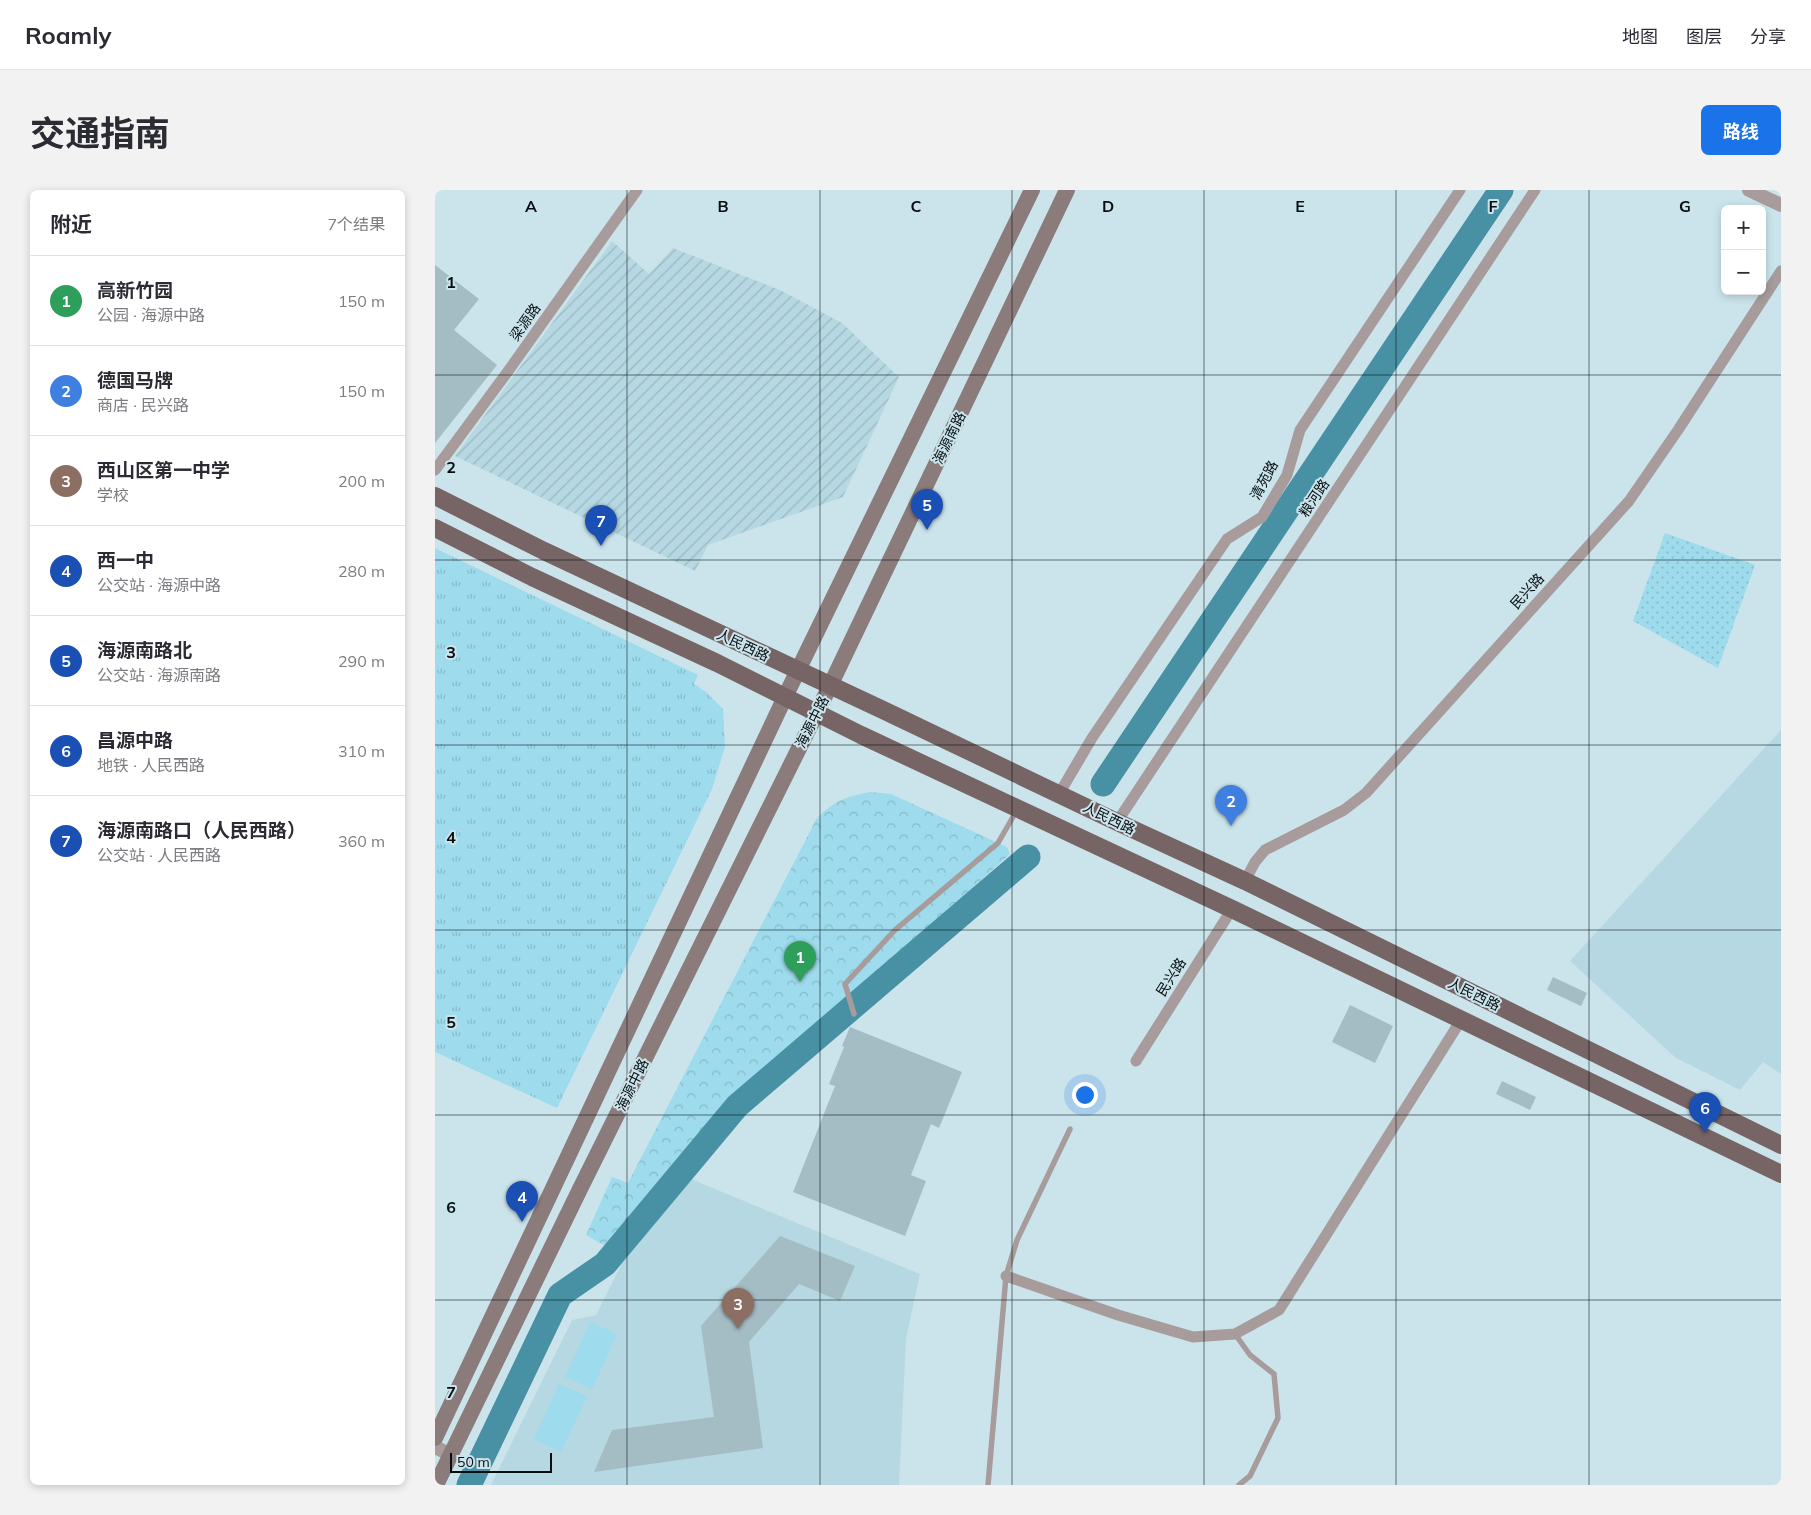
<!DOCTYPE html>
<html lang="zh">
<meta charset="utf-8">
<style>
:root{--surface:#fff;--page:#f2f2f3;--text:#2b2b33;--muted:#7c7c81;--line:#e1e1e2;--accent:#1a73e8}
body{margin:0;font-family:Mulish,"Noto Sans SC",sans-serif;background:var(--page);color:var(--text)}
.controls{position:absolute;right:15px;top:15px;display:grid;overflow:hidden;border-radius:8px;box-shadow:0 2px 8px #0003}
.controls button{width:45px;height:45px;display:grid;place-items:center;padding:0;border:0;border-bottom:1px solid var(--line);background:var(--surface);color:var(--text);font:25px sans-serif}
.scale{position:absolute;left:15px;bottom:12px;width:102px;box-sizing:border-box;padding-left:5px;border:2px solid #060e11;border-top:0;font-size:14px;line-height:18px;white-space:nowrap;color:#060e11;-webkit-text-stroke:4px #cbe4eb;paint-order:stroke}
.you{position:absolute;left:649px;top:904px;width:18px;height:18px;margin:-12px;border:4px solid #fff;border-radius:50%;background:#1a73e8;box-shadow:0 0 0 8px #1a73e833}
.badge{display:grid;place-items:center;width:32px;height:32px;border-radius:50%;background:var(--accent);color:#fff;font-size:16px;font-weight:700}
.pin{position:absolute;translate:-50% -41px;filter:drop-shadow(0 1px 2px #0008)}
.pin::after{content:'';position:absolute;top:26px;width:18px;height:15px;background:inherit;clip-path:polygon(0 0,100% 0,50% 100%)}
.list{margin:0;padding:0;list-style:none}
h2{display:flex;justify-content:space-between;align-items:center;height:65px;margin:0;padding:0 20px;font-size:21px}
h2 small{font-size:16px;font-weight:400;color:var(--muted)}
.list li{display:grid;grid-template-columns:32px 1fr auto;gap:15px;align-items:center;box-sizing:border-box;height:90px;padding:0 20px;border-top:1px solid var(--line)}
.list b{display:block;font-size:19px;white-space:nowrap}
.list p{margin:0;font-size:16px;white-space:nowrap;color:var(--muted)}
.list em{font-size:16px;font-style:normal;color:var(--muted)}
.map{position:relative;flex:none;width:1346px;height:1295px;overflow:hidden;border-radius:8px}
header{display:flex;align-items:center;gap:30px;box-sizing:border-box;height:70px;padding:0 25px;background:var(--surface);border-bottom:1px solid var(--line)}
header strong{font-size:24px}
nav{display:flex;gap:28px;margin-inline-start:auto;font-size:18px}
.intro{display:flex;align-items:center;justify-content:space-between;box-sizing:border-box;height:120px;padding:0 30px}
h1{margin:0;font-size:35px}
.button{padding:12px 22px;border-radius:8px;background:var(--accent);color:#fff;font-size:18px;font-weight:700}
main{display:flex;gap:30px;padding:0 30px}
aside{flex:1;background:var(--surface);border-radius:8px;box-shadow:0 2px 8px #0003}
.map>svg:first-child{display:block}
</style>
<header>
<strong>Roamly</strong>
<nav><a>地图</a><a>图层</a><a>分享</a></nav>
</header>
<div class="intro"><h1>交通指南</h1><a class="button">路线</a></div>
<main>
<aside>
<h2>附近<small>7个结果</small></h2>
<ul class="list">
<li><span class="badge" style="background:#2e9e5b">1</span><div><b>高新竹园</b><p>公园 · 海源中路</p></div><em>150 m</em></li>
<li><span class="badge" style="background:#3f7fe0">2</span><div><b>德国马牌</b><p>商店 · 民兴路</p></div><em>150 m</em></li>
<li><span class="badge" style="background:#8d6e63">3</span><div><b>西山区第一中学</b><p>学校</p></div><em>200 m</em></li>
<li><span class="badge" style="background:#1a4fb4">4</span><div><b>西一中</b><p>公交站 · 海源中路</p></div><em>280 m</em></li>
<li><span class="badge" style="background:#1a4fb4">5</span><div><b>海源南路北</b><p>公交站 · 海源南路</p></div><em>290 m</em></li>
<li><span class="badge" style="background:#1a4fb4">6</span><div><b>昌源中路</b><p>地铁 · 人民西路</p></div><em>310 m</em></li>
<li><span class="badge" style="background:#1a4fb4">7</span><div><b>海源南路口（人民西路）</b><p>公交站 · 人民西路</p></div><em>360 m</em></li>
</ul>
</aside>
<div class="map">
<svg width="1346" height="1295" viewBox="0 0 1346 1295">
<defs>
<pattern id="industrial-furrows" width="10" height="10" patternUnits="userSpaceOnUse" patternTransform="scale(1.25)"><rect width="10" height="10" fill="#b6d8e2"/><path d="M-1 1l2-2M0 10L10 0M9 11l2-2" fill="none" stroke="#9bb8c1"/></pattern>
<pattern id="grass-tufts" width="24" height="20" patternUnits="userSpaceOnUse" patternTransform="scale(1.25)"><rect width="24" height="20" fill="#9ddbed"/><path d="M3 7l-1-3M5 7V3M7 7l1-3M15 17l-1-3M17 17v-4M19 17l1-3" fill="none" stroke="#86bbca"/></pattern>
<pattern id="park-crowns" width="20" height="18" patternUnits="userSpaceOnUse" patternTransform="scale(1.25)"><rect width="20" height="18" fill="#9ddbed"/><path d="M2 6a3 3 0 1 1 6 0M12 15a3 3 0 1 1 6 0" fill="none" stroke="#86bbca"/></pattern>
<pattern id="garden-dots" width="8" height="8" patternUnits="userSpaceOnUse" patternTransform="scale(1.25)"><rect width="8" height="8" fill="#9ddbed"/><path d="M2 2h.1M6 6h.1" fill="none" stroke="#86bbca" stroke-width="1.8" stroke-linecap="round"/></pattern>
</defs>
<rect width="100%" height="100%" fill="#cbe4eb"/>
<g fill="#b6d8e2">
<path d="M1346 540V884L1328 872 1305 900 1241 868 1135 771Z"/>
<path d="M256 989 485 1084 471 1149 464 1295H56L137 1130 161 1125 187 1073Z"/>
</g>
<path fill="url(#industrial-furrows)" d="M177 51 214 84 238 58 345 100 407 133 464 187 408 307 273 355 260 381 20 266Z"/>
<path fill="url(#grass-tufts)" d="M0 358 263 485 259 494 271 502 288 519 290 557 277 599 122 918 0 862Z"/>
<path fill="url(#park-crowns)" d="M435 602 456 604 572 657 575 664 293 920 176 1059 151 1045 177 987 193 993 382 628C401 610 410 607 435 602Z"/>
<path fill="url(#garden-dots)" d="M1230 343 1320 375 1283 478 1198 431Z"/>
<g fill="#9ddbed">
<path d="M155 1132 182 1144 157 1199 130 1187Z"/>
<path d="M124 1194 152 1206 126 1262 99 1249Z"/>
</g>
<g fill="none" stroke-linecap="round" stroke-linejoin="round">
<g stroke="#4890a4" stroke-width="25">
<path d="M668 594 1066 0"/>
<path d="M34 1295 125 1105 170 1074 302 916 593 667"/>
</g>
</g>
<g fill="#a4bcc3">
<path d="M0 75 44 109 19 140 62 175 0 253Z"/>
<path d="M1118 787 1152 803 1146 816 1112 800Z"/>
<path d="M915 815 958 836 940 873 897 852Z"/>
<path d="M415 837 527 882 504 938 496 934 476 985 491 991 470 1046 358 1002 400 896 394 894 409 857 407 856Z"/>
<path d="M1067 891 1101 907 1095 920 1061 904Z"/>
<path d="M345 1046 420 1076 405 1111 364 1094 314 1152 328 1258 159 1282 177 1240 279 1227 266 1136Z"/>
</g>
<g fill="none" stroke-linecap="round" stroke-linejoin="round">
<g stroke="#a79c9b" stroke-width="5.5">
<path d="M419 824 410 794 460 740 563 653 582 620"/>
<path d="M800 1144 815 1165 839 1184 843 1228 815 1286 804 1295"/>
<path d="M553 1295 571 1086 582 1050 635 939"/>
</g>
<g stroke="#a79c9b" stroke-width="11">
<path d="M0 280 71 184 202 0"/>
<path d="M624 604 657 548 792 349 827 327 852 285 865 240 1025 0"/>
<path d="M682 632 1100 0"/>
<path d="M810 691 820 672 830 660 909 620 931 603 1194 311 1243 240 1346 81"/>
<path d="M701 871 797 719"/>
<path d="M571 1086 683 1125 758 1147 800 1144 844 1120 1026 830"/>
</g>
<g stroke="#a79c9b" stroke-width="14">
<path d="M1314 0 1346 15"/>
<path d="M0 1257 16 1265"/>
</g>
<g stroke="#8b7b7b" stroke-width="16">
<path d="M0 1248 350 507 597 0"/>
<path d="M1 1295 145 999 395 496 632 0"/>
</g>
<g stroke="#776464" stroke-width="18">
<path d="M0 306 109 361 448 520 682 632 810 691 1346 955"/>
<path d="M0 338 97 387 282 473 426 545 797 719 1346 984"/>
</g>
</g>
<path fill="none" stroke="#060e11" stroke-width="1" stroke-opacity="0.55" d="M192 0V1295M385 0V1295M577 0V1295M769 0V1295M961 0V1295M1154 0V1295M0 185H1346M0 370H1346M0 555H1346M0 740H1346M0 925H1346M0 1110H1346"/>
<g text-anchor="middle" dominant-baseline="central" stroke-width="4" stroke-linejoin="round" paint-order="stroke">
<g font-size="14" fill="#060e11" stroke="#cbe4eb">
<text transform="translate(90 132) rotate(-55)">梁源路</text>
<text transform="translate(514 248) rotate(-64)">海源南路</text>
<text transform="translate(829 290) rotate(-62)">清苑路</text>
<text transform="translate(879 308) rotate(-56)">粮河路</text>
<text transform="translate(1092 401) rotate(-48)">民兴路</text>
<text transform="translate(308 455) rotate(25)">人民西路</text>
<text transform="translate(377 532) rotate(-63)">海源中路</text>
<text transform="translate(674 628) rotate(26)">人民西路</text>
<text transform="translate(736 787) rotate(-58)">民兴路</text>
<text transform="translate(1039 804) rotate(26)">人民西路</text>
<text transform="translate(197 895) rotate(-64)">海源中路</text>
</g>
</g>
<g font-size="16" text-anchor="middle" font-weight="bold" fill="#060e11" stroke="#cbe4eb" stroke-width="4" stroke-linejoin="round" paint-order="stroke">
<text x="96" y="22">A</text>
<text x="288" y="22">B</text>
<text x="481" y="22">C</text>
<text x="673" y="22">D</text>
<text x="865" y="22">E</text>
<text x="1058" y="22">F</text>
<text x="1250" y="22">G</text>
<text x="16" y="98">1</text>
<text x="16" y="283">2</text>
<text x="16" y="468">3</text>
<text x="16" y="653">4</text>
<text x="16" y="838">5</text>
<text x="16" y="1023">6</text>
<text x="16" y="1208">7</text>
</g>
</svg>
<div class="controls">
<button>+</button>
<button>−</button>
</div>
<div class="scale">50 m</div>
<div class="you"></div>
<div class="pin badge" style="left:365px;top:792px;background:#2e9e5b">1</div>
<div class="pin badge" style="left:796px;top:636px;background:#3f7fe0">2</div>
<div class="pin badge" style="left:303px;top:1139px;background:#8d6e63">3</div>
<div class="pin badge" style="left:87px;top:1032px;background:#1a4fb4">4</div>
<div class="pin badge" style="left:492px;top:340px;background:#1a4fb4">5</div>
<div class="pin badge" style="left:1270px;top:943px;background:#1a4fb4">6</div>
<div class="pin badge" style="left:166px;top:356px;background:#1a4fb4">7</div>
</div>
</main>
